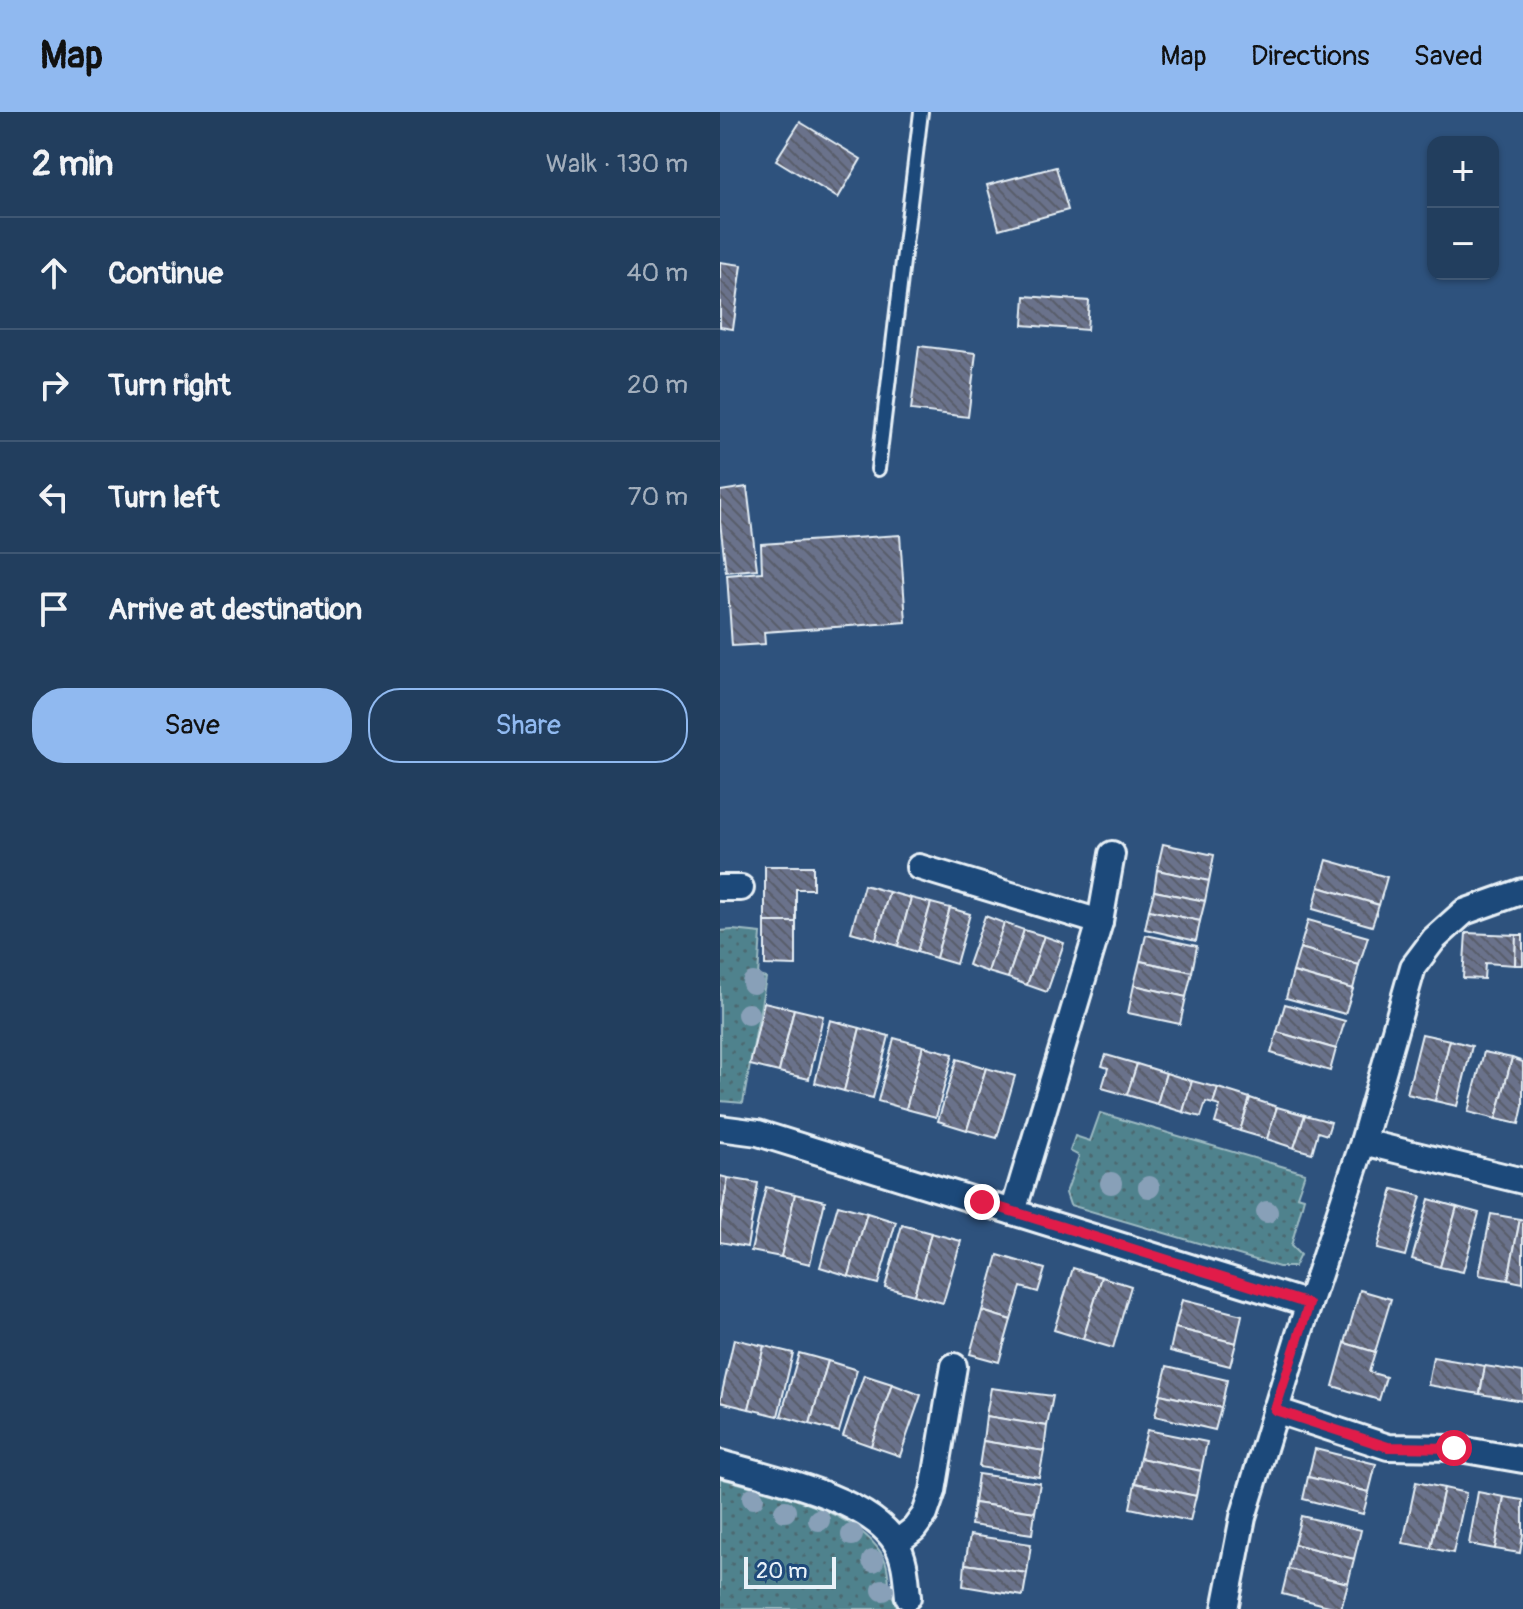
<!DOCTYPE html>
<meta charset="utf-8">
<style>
:root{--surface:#223e5e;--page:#2e4967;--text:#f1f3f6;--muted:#a2aebc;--line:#3f5773;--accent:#90b9f0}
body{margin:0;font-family:Pangolin,sans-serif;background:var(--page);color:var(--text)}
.controls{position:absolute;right:24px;top:24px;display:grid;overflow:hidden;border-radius:16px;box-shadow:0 2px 6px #0004}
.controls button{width:72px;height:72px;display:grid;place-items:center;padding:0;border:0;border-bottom:2px solid var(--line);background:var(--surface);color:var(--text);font:40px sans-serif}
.scale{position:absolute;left:24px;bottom:20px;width:92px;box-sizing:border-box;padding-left:8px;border:4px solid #e8f1f8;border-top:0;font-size:22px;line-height:28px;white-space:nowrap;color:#e8f1f8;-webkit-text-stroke:6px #1f4a7a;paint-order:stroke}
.stop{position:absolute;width:24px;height:24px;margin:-18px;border:6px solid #e11d48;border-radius:50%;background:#fff}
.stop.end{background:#e11d48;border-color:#fff;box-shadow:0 2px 8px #0008}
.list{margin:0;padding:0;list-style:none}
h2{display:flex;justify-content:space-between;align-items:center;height:104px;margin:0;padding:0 32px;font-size:34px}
h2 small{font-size:26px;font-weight:400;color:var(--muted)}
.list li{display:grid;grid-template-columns:52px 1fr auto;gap:24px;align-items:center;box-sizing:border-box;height:112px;padding:0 32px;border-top:2px solid var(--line)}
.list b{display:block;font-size:30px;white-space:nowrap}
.list em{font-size:26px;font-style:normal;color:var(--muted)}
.actions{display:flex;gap:16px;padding:24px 32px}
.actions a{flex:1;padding:18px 0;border:2px solid var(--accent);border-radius:32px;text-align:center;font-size:28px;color:var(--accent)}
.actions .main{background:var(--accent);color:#111}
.icon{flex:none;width:44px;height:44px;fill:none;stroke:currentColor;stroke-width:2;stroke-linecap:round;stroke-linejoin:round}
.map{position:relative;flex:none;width:803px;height:1497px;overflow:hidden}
header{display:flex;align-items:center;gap:48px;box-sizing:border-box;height:112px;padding:0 40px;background:var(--accent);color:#111}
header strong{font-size:38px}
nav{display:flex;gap:44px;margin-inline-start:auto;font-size:28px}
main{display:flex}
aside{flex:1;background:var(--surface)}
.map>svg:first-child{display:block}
</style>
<header>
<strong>Map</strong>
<nav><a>Map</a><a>Directions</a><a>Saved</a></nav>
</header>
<main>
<aside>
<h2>2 min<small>Walk · 130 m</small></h2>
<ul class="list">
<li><svg class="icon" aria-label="ahead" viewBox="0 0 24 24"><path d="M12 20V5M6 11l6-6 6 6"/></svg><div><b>Continue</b></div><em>40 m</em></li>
<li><svg class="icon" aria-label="right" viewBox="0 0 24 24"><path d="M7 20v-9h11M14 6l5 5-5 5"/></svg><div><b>Turn right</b></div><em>20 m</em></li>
<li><svg class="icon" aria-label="left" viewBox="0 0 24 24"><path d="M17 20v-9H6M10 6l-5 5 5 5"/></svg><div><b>Turn left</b></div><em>70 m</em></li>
<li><svg class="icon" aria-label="arrive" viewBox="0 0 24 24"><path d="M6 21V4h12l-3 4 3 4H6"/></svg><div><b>Arrive at destination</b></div></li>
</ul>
<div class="actions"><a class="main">Save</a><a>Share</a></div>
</aside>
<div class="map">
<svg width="803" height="1497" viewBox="0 0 803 1497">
<defs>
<pattern id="grass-dots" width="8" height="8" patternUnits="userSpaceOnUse" patternTransform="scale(2)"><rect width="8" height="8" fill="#50828d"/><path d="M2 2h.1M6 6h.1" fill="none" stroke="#4c686f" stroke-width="1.8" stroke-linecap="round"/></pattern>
<pattern id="building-back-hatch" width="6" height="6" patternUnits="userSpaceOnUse" patternTransform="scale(2)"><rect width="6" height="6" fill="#6a728b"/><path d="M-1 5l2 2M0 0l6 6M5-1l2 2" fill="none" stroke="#585d6a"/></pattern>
</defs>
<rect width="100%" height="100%" fill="#2e527d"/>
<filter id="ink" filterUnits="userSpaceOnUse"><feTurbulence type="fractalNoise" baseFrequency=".0125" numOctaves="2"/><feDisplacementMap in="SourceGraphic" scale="16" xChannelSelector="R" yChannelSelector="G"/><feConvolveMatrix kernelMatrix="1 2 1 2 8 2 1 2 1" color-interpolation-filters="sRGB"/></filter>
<g filter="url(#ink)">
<g fill="url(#grass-dots)" stroke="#9cbac2" stroke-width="2">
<path d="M13 818 41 821 38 864 46 866 23 991 0 989V819Z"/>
<path d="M380 1001 585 1061 577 1084 584 1086 571 1134 580 1143 574 1155H559L350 1093 346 1081 359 1044 350 1039 355 1024 370 1029Z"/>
<path d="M0 1366C50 1381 138 1396 164 1446 170 1457 167 1471 172 1483 173 1488 180 1493 183 1497H0Z"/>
</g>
<g fill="url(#building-back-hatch)" stroke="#e8f1f8" stroke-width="2">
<path d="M80 10 141 47 118 86 56 48Z"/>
<path d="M336 55 348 98 279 117 267 73Z"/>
<path d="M0 150 22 153 13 217 0 215Z"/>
<path d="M305 184 369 189 367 218 303 213Z"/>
<path d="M199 234 256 241 248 305 191 298Z"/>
<path d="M27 375 37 457 6 460 0 410V379Z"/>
<path d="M180 423 186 510 44 520 45 532 12 534 7 463 42 460 41 432Z"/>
<path d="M443 732 494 743 489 769 437 758Z"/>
<path d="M607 748 667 765 659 793 599 775Z"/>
<path d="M45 754H93V777H76V810H45Z"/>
<path d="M437 758 489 769 485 789 434 779Z"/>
<path d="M144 773 169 780 156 827 131 820Z"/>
<path d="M599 775 659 793 652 814 593 797Z"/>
<path d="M434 779 485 789 480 809 429 798Z"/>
<path d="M169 780 191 786 178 834 156 827Z"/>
<path d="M191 786 211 791 197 840 178 834Z"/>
<path d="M211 791 230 796 216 846 197 840Z"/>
<path d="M230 796 250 802 236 852 216 846Z"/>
<path d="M429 798 480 809 476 829 425 817Z"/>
<path d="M265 804 284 811 268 860 248 853Z"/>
<path d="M588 808 648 825 639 853 580 836Z"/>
<path d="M45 810H76V854L45 853Z"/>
<path d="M284 811 304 818 288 866 268 860Z"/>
<path d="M304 818 324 824 307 873 288 866Z"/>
<path d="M746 821 796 823 795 853 765 851 764 867 743 866Z"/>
<path d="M426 823 477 834 472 860 420 849Z"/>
<path d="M796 823H803V853H795Z"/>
<path d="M324 824 344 831 327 880 307 873Z"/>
<path d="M580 836 639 853 633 877 573 860Z"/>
<path d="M420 849 472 860 466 885 414 873Z"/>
<path d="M573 860 633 877 625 902 566 886Z"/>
<path d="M414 873 466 885 460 912 408 901Z"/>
<path d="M44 890 74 897 59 960 30 953Z"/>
<path d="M565 892 625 909 616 937 557 920Z"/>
<path d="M74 897 103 904 89 967 59 960Z"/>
<path d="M110 908 140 916 124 979 95 971Z"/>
<path d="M140 916 169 924 153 986 124 979Z"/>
<path d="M557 920 616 937 610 959 551 941Z"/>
<path d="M702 922 730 928 715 989 687 982Z"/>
<path d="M174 926 203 934 186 997 158 989Z"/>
<path d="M730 928 752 934 737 994 715 989Z"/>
<path d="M203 934 233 942 216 1005 186 997Z"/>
<path d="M764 940 792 946 776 1007 748 1000Z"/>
<path d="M386 943 417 952 407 983 382 976 388 956 382 954Z"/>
<path d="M792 946 803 950V994L799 1012 776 1007Z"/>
<path d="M237 947 266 956 247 1018 218 1009Z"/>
<path d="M417 952 446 961 437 992 407 983Z"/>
<path d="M266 956 295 964 277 1026 247 1018Z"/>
<path d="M446 961 472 969 463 1000 437 992Z"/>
<path d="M472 969 498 976 493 992 486 990 481 1005 463 1000Z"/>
<path d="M498 976 530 986 520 1019 495 1011 500 994 493 992Z"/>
<path d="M530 986 557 995 547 1027 520 1019Z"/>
<path d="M557 995 585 1003 574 1036 547 1027Z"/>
<path d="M585 1003 611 1010 607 1023 598 1020 592 1041 574 1036Z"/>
<path d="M0 1064 8 1066 0 1112Z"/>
<path d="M8 1066 38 1071 27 1135 0 1130V1112Z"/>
<path d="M46 1075 75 1082 61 1145 31 1139Z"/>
<path d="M673 1077 701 1084 685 1144 657 1137Z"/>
<path d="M75 1082 105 1089 90 1152 61 1145Z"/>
<path d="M709 1087 737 1095 720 1155 692 1147Z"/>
<path d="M118 1093 147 1101 129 1164 100 1155Z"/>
<path d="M737 1095 759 1101 743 1160 720 1155Z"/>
<path d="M147 1101 176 1110 158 1172 129 1164Z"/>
<path d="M771 1102 800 1107 788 1168 759 1163Z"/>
<path d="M800 1107 803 1108V1171L788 1168Z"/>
<path d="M182 1113 211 1121 194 1183 165 1175Z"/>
<path d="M211 1121 241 1129 223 1191 194 1183Z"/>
<path d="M278 1143 325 1157 318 1180 301 1175 291 1208 262 1199Z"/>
<path d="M353 1156 382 1165 363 1227 334 1218Z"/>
<path d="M382 1165 411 1174 393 1236 363 1227Z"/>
<path d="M640 1178 671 1187 655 1240 625 1231Z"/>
<path d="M462 1188 522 1203 516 1231 455 1216Z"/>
<path d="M262 1199 291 1208 279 1250 250 1242Z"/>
<path d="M455 1216 516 1231 510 1254 450 1239Z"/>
<path d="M14 1227 44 1234 29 1297 0 1290Z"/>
<path d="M625 1231 655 1240 649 1260 666 1265 659 1288 613 1274Z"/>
<path d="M44 1234 73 1241 58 1304 29 1297Z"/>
<path d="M79 1241 108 1249 90 1312 61 1304Z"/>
<path d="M713 1245 765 1254 760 1282 708 1273Z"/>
<path d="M108 1249 137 1258 119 1320 90 1312Z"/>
<path d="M447 1254 507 1268 501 1296 440 1282Z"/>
<path d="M765 1254 803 1260V1289L760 1282Z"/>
<path d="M144 1263 172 1272 151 1334 123 1324Z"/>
<path d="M172 1272 201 1283 180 1344 151 1334Z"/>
<path d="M271 1276 333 1284 327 1314 266 1304Z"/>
<path d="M440 1282 501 1296 495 1318 435 1304Z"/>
<path d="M266 1304 327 1314 324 1339 263 1329Z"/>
<path d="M427 1318 487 1330 481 1359 420 1346Z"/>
<path d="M263 1329 324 1339 319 1365 259 1355Z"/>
<path d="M595 1337 656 1352 649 1380 588 1365Z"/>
<path d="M420 1346 481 1359 476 1384 415 1371Z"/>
<path d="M258 1362 320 1371 315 1400 254 1391Z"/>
<path d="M588 1365 649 1380 643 1402 583 1387Z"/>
<path d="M696 1370 724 1376 711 1436 683 1431Z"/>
<path d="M415 1371 476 1384 470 1409 410 1396Z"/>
<path d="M724 1376 746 1381 733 1441 711 1436Z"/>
<path d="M758 1380 784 1385 775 1437 749 1432Z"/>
<path d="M784 1385 803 1388V1423L800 1441 775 1437Z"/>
<path d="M254 1391 315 1400 312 1422 251 1413Z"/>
<path d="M581 1404 641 1418 634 1447 574 1432Z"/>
<path d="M250 1423 311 1432 307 1461 245 1452Z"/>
<path d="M574 1432 634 1447 628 1471 568 1457Z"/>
<path d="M245 1452 307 1461 303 1484 243 1474Z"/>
<path d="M568 1457 628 1471 621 1497 562 1482Z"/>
</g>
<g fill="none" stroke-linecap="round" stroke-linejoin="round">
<g stroke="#e8f1f8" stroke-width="18">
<path id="service" d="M158 357 201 0"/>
</g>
<g stroke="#e8f1f8" stroke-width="30">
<g id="minor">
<path d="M199 755 380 810"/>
<path d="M0 776H21"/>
<path d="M0 1016 38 1021 589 1192"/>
<path d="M643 1030 803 1069"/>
<path d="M293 1100 380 810 392 742"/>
<path d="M555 1298 668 1335 734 1336 803 1348"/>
<path d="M0 1351C49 1365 149 1386 176 1431 186 1448 186 1467 188 1485"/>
<path d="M176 1431 194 1417 205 1402 213 1379 234 1254"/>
<path d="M505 1497 523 1405 580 1219 643 1030 693 855 714 827 744 800 803 779"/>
</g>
</g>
<use href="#service" stroke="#1f4a7a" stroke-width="12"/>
<use href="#minor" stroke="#1f4a7a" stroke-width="24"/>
</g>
<g fill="#88a0b8">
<circle cx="33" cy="871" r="11"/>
<circle cx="28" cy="902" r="11"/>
<circle cx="391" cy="1071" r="11"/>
<circle cx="429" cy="1075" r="11"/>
<circle cx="547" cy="1100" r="11"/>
<circle cx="33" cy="1386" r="11"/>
<circle cx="65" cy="1399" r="11"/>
<circle cx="99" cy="1408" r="11"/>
<circle cx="132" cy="1423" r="11"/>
<circle cx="153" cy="1449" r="11"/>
<circle cx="163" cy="1478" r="11"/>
</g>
</g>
<g fill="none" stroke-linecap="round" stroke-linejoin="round" filter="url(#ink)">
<path stroke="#e11d48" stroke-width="10" d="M262 1090 589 1192 555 1298 668 1335 734 1336"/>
</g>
</svg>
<div class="controls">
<button>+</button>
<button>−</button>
</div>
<div class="scale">20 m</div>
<div class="stop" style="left:734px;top:1336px"></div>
<div class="stop end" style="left:262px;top:1090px"></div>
</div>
</main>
